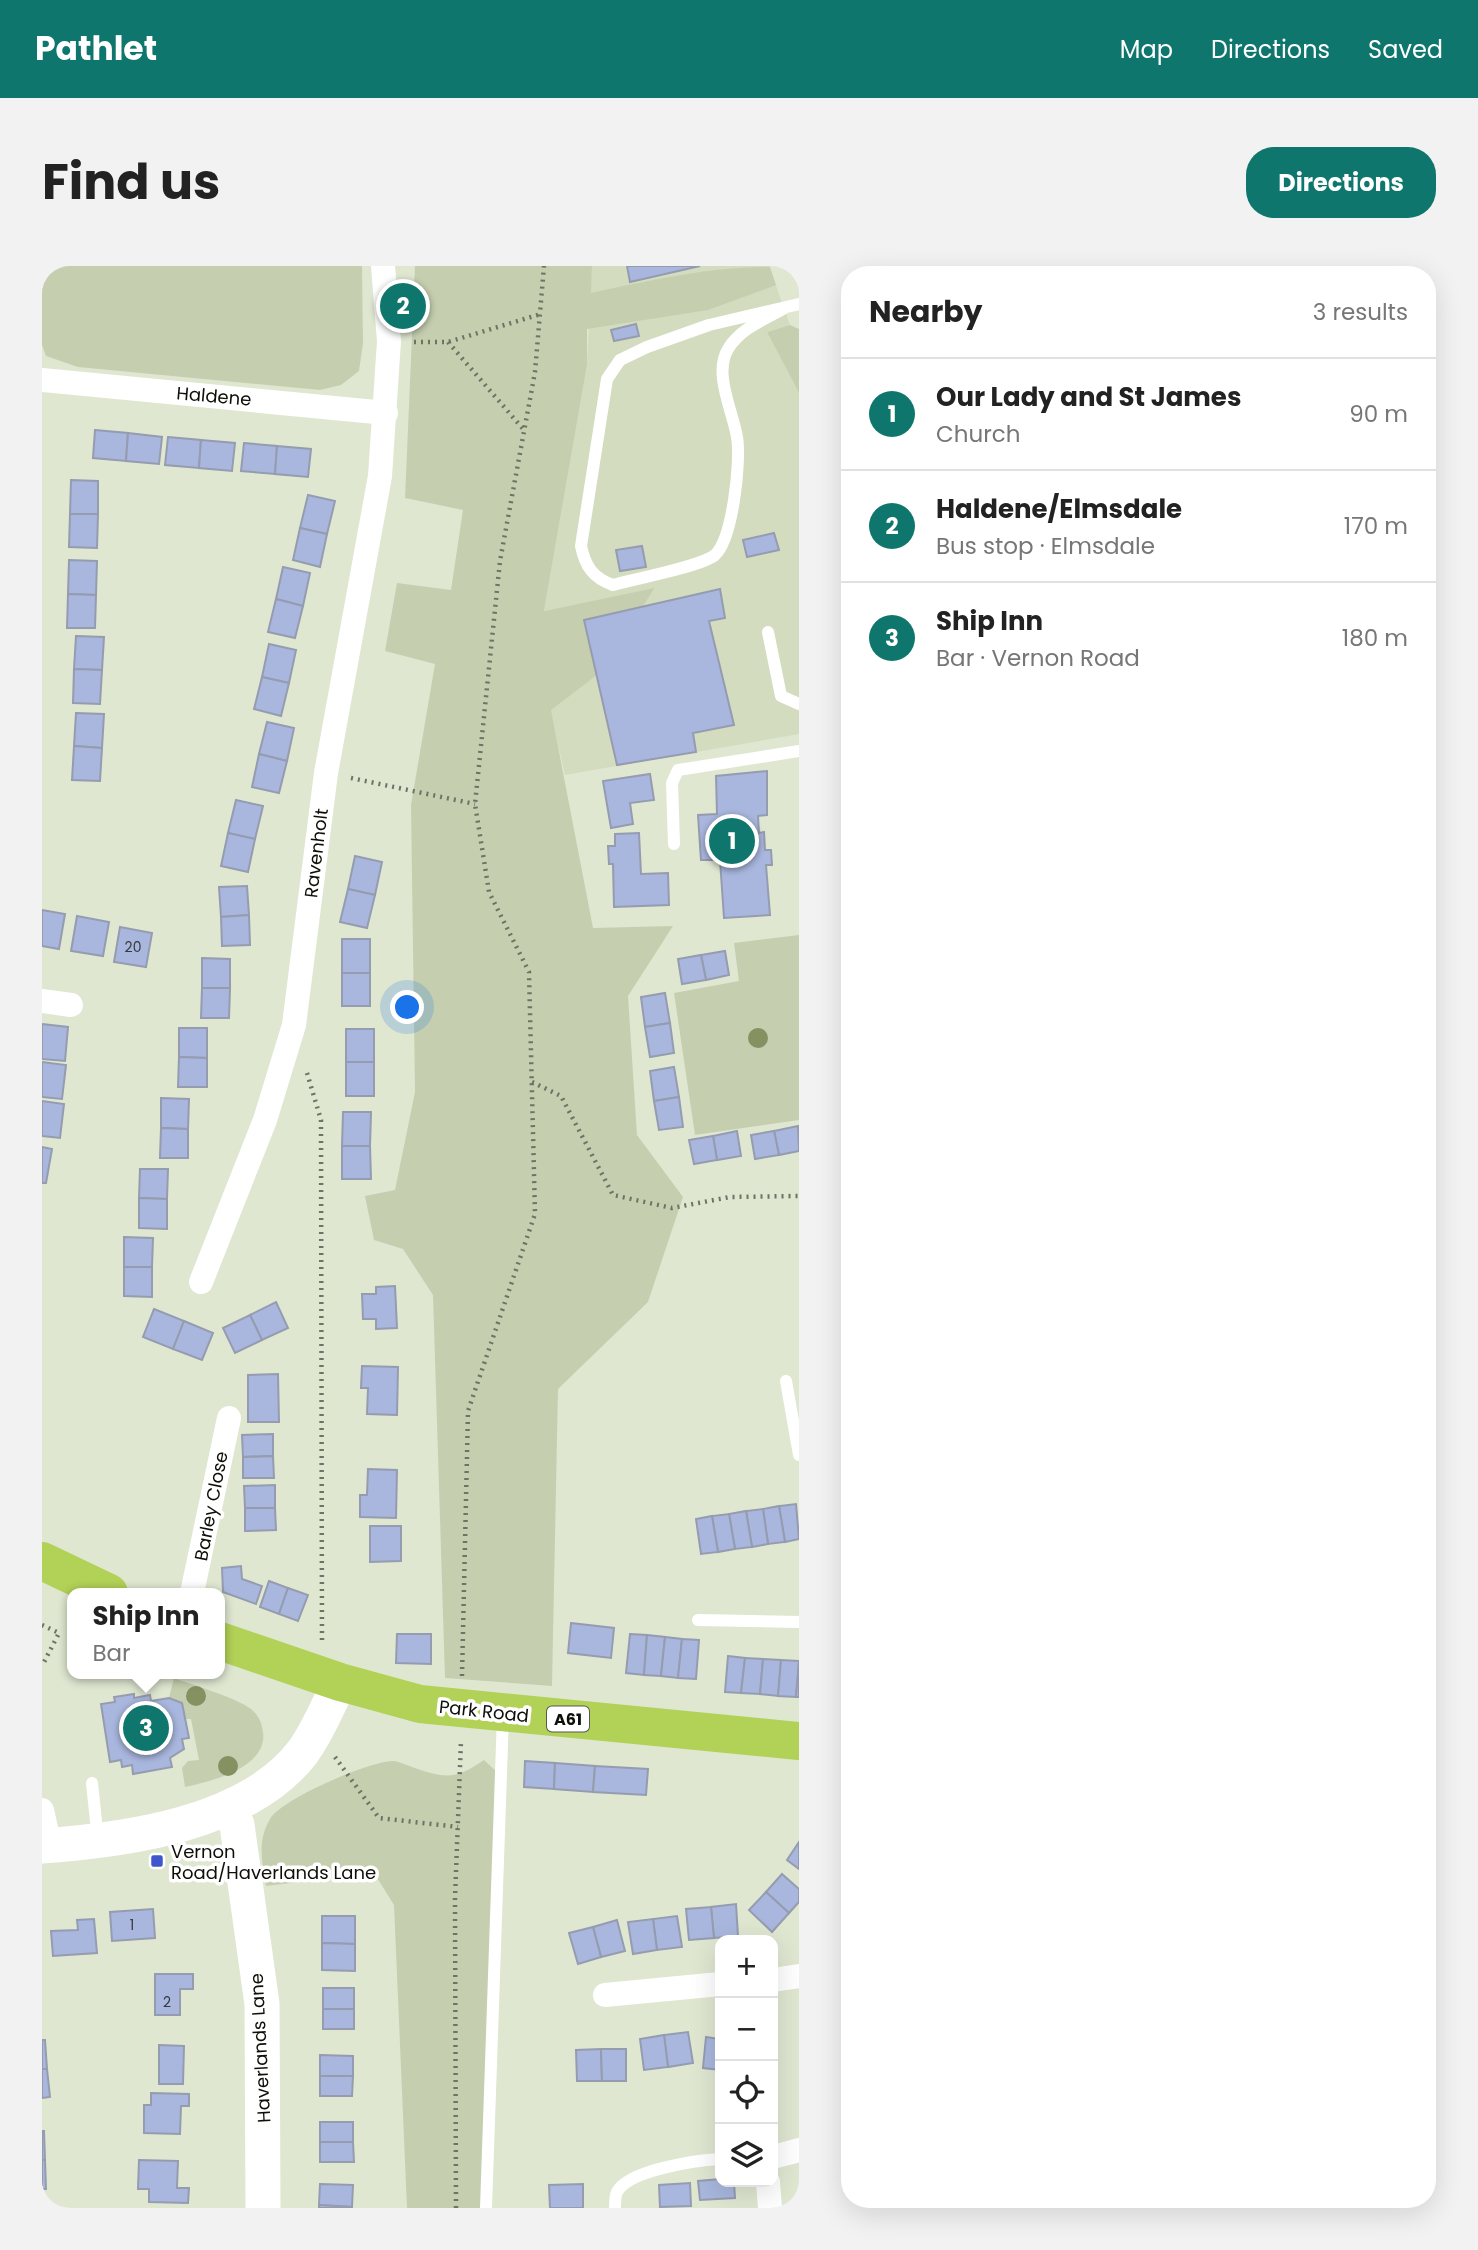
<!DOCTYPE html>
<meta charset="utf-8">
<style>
:root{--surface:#fff;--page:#f2f2f2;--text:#222;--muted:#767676;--line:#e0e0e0;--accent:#0f766e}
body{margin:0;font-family:Poppins,sans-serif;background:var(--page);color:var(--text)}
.controls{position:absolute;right:21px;bottom:21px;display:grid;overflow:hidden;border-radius:14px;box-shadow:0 7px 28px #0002}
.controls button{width:63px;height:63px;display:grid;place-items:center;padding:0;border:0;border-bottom:2px solid var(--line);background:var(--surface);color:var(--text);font:35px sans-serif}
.you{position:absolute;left:366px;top:742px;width:24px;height:24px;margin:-18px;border:5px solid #fff;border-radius:50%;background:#1a73e8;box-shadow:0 0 0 10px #1a73e833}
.badge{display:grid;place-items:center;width:46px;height:46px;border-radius:50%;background:var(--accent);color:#fff;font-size:23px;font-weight:700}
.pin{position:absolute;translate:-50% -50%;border:4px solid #fff;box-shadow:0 2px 7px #0006}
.popup{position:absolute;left:25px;top:1322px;width:158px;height:91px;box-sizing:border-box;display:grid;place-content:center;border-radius:14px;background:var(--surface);filter:drop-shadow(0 2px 5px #0005);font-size:23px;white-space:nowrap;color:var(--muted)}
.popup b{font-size:26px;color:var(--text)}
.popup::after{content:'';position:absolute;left:50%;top:100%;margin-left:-14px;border:14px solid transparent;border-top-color:var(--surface)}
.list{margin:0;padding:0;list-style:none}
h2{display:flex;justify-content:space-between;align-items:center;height:91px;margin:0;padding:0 28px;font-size:30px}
h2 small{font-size:23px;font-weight:400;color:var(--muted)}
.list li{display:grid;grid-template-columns:46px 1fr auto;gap:21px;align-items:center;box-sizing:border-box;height:112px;padding:0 28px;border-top:2px solid var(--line)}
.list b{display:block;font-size:26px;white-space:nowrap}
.list p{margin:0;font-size:23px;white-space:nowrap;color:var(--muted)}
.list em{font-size:23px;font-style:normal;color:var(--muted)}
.icon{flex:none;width:38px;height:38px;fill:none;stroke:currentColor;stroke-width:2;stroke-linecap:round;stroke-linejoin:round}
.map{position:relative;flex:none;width:757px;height:1942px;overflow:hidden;border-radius:28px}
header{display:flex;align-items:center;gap:42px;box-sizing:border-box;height:98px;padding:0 35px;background:var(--accent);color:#fff}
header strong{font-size:33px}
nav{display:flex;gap:38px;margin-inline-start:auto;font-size:24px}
.intro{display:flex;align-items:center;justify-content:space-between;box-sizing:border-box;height:168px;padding:0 42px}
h1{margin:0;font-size:49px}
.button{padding:18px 32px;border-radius:28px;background:var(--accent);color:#fff;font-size:24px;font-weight:700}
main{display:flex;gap:42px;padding:0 42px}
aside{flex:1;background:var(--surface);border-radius:28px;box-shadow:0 7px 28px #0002}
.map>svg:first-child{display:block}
</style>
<header>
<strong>Pathlet</strong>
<nav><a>Map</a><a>Directions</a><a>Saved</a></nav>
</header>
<div class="intro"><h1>Find us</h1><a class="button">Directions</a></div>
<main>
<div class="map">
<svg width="757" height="1942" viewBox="0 0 757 1942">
<rect width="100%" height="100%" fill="#dfe7d1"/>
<path fill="#d3dcbf" d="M550 0H727L748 59 725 66 757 127V468L523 509 508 444 555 409 542 354 599 342 613 323 502 345 545 99Z"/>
<g fill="#c5cfaf">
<path d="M0 0H320L321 77 317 105 299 119 278 124 36 101 4 90 0 79Z"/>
<path d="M373 0H550L549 27C605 15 670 0 728 1L734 19 666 44 545 63V99L502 345 613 322 555 409 509 444 551 662 631 660 586 730 595 869 641 931 606 1036 516 1123 510 1420 403 1412 391 1029 361 983 332 974 323 930 353 924 373 826 369 539 393 398 343 385 355 317 409 324 421 244 363 232Z"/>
<path d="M748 59 757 63V127L725 66Z"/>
<path d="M757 669V854L653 869 632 727 697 715 692 677Z"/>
<path d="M132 1412C151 1419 195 1432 209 1443 214 1447 219 1454 220 1461 231 1500 171 1515 143 1521L140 1502 146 1495 157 1494 149 1453H143L127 1432Z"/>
<path d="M442 1494 456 1507 442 1942H365L352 1639 332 1607 224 1620C220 1596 215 1575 228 1553 238 1534 329 1494 352 1495 359 1496 367 1500 373 1502 405 1513 414 1513 442 1494Z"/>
</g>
<g fill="#a9b7de" stroke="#959cb0" stroke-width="2">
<path d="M585 0H658L588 16Z"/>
<path d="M594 58 597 70 572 75 569 64Z"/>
<path d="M53 164 86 167 84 195 51 192Z"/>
<path d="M86 167 120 171 117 198 84 195Z"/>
<path d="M126 171 159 174 157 202 123 199Z"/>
<path d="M159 174 193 177 190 205 157 202Z"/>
<path d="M202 177 235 180 233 208 199 205Z"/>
<path d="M235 180 269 183 266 211 233 208Z"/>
<path d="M29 214 56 215V248H28Z"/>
<path d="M266 229 293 235 285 268 258 262Z"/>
<path d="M28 248H56L55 282 27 281Z"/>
<path d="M258 262 285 268 278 301 251 294Z"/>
<path d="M732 267 737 284 705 291 701 274Z"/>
<path d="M600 280 604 301 578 305 574 284Z"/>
<path d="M27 294 55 295 54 329 26 328Z"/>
<path d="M241 301 268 307 261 340 234 333Z"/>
<path d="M678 323 683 352 667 355 692 459 651 467 654 486 575 499 542 354Z"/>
<path d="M26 328 54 329 53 362H25Z"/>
<path d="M234 333 261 340 253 372 226 366Z"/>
<path d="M34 370 62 371 60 404 32 403Z"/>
<path d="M227 378 254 384 247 417 220 411Z"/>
<path d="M32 403 60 404 58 438 31 437Z"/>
<path d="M220 411 247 417 239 450 212 443Z"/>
<path d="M34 447 62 448 60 482 32 480Z"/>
<path d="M225 456 252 462 245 495 217 488Z"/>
<path d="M32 480 60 482 58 515 30 514Z"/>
<path d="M217 488 245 495 237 527 210 521Z"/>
<path d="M725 505V549L716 550 717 567 722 566 723 584H729L730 599H724L728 649 682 652 678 594H659L656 549 675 548 674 510Z"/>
<path d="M608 508 612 534 588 537 591 558 569 562 561 515Z"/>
<path d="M194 534 221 540 213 573 186 567Z"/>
<path d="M186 567 213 573 206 606 179 600Z"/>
<path d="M597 567 599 608 626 607 627 639 572 641 571 598H567L566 580H573V568Z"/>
<path d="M313 590 340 596 333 629 306 623Z"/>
<path d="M205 620 207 649 179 651 177 621Z"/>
<path d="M306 623 333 629 325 662 298 656Z"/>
<path d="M0 644 23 648 17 683 0 680Z"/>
<path d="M207 649 208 679 180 680 179 651Z"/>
<path d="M35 650 67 656 61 690 29 685Z"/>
<path d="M78 661 110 667 104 701 72 696Z"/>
<rect x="300" y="673" width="28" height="34"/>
<path d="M683 685 687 709 664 714 659 689Z"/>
<path d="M659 689 664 714 640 718 636 693Z"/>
<path d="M160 692 188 693V722H160Z"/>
<rect x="300" y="707" width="28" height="33"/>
<path d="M160 722H188L187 752H159Z"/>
<path d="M623 727 628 757 603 761 599 731Z"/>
<path d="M628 757 632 787 608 791 603 761Z"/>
<path d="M0 758 26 761 23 795 0 793Z"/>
<path d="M137 762H165V792L137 791Z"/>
<rect x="304" y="763" width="28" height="33"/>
<path d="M137 791 165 792V821H136Z"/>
<path d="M0 796 24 799 20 833 0 831Z"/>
<rect x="304" y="796" width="28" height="34"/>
<path d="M632 801 637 831 612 835 608 805Z"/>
<path d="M637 831 641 861 617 864 612 835Z"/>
<path d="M119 832 147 833 146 863 119 862Z"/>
<path d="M0 835 22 838 18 872 0 870Z"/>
<path d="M301 846H329L328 880H300Z"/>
<path d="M756 860 757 885 737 889 732 865Z"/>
<path d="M119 862 146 863V892H118Z"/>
<path d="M695 865 699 890 675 894 671 870Z"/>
<path d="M732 865 737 889 713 893 709 869Z"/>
<path d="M671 870 675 894 652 898 647 874Z"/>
<path d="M300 880H328L329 913H300Z"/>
<path d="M0 881 10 883 4 917H0Z"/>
<path d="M98 903H126L125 933 97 932Z"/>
<path d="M97 932 125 933V963L97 962Z"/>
<path d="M82 971 111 972 110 1001H82Z"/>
<path d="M82 1001H110V1031L82 1030Z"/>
<path d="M353 1020 355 1062 334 1063V1053H321L320 1028H334V1021Z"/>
<path d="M234 1036 246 1062 220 1074 208 1049Z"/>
<path d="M112 1043 142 1055 131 1083 101 1071Z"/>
<path d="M208 1049 220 1074 193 1087 181 1062Z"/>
<path d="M142 1055 171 1067 160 1094 131 1083Z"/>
<path d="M320 1100 356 1101 355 1149 325 1148 326 1122H319Z"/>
<path d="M236 1108 237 1156H206V1109Z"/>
<path d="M231 1168V1190L201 1191 200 1169Z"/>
<path d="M231 1190 232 1212H201V1191Z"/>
<path d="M326 1203 355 1204 354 1252 318 1251V1229H325Z"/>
<path d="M233 1219V1242H203L202 1220Z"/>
<path d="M754 1238 757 1273 743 1276 737 1240Z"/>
<path d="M737 1240 743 1276 726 1278 721 1243Z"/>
<path d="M203 1242H233L234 1264 203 1265Z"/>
<path d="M721 1243 726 1278 710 1281 704 1245Z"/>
<path d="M704 1245 710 1281 693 1283 687 1248Z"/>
<path d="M687 1248 693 1283 676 1286 670 1250Z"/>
<path d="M670 1250 676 1286 659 1288 654 1253Z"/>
<path d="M328 1260H359V1295L328 1296Z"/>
<path d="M199 1300 200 1313 220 1320 214 1338 181 1326 180 1302Z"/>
<path d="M227 1315 246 1322 237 1348 218 1341Z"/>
<path d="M246 1322 266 1329 256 1355 237 1348Z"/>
<path d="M529 1357 572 1362 569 1392 526 1387Z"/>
<path d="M355 1368H389V1398L354 1397Z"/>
<path d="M588 1368 605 1369 602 1409 584 1407Z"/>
<path d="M605 1369 623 1371 619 1410 602 1409Z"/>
<path d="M623 1371 640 1373 636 1412 619 1410Z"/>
<path d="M640 1373 657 1374 654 1413 636 1412Z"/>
<path d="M686 1390 703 1392 699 1427 683 1426Z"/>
<path d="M703 1392 721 1393 718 1428 699 1427Z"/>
<path d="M721 1393 739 1394 736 1430 718 1428Z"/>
<path d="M739 1394 757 1395 754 1431 736 1430Z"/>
<path d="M757 1396V1431H754Z"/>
<path d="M92 1428V1432L108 1429 109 1435 127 1432 140 1437 147 1472 140 1473 142 1483 128 1492 130 1501 91 1508 90 1499 80 1501 79 1494 68 1496 59 1438 73 1436 72 1431Z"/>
<path d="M483 1495 513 1497 512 1523 482 1521Z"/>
<path d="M513 1497 553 1500 551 1526 512 1523Z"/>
<path d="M553 1500 606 1503 604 1529 551 1526Z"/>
<path d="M757 1576V1603L745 1594Z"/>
<path d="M740 1608 757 1623V1636L747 1647 724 1626Z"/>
<path d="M724 1626 747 1647 730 1666 707 1644Z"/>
<path d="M694 1638 696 1670 672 1672 669 1641Z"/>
<path d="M669 1641 672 1672 647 1674 644 1643Z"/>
<path d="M111 1643 113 1672 70 1675 68 1646Z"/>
<path d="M280 1650H313V1678L280 1677Z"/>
<path d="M635 1650 640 1681 615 1684 611 1653Z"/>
<path d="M52 1653 55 1687 11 1690 9 1665 36 1664 35 1654Z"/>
<path d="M611 1653 615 1684 591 1688 586 1656Z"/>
<path d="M575 1654 583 1685 559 1691 551 1661Z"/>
<path d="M551 1661 559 1691 536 1698 527 1667Z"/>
<path d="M280 1677 313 1678V1705L280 1704Z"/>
<path d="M113 1708H151V1723H138V1749H113Z"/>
<rect x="281" y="1722" width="31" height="21"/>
<rect x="281" y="1743" width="31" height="20"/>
<path d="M646 1766 651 1797 626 1801 622 1769Z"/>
<path d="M622 1769 626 1801 602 1804 598 1773Z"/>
<path d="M664 1771 678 1773V1804L661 1802Z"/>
<path d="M0 1774H3L5 1803H0Z"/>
<path d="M117 1779 142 1780 141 1818H117Z"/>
<path d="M559 1783 560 1815H535L534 1784Z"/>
<path d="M559 1783H584V1815H560Z"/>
<path d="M278 1789 311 1790V1810H278Z"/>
<path d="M0 1803H5L8 1831 0 1832Z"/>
<path d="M278 1810H311L310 1830H278Z"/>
<path d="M109 1827 147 1828V1840H139L138 1868 102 1867V1839H109Z"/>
<rect x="278" y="1856" width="33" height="20"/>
<path d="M0 1865H2L3 1894H0Z"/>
<path d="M278 1876H311L312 1896H278Z"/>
<path d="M0 1894H3L4 1923H0Z"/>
<path d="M97 1894 136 1895 135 1922H147L146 1937 107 1936V1923H96Z"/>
<path d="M678 1913V1916H692L693 1932 658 1934 656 1915Z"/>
<path d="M648 1917 649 1940 618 1941 617 1919Z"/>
<path d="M278 1918 311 1919 310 1941 277 1939Z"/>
<path d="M541 1918V1942H508L507 1919Z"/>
<path d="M277 1939 310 1941V1942H277Z"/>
</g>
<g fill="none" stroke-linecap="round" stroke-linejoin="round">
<g stroke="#6e7365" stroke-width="4.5" stroke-dasharray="2 5" stroke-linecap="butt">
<path d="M372 76H406L499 48"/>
<path d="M406 76 482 164"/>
<path d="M309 512 433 538"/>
<path d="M265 807 279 854 280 1377"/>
<path d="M490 816 519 830 571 929 630 942 688 931 757 930"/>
<path d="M0 1359 17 1367 0 1400"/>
<path d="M420 1410 426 1145 493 948 487 706 447 626 433 538 458 295 493 106 502 0"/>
<path d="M293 1491 337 1552 416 1561"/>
<path d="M414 1942 413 1632 419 1475"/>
</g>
<g stroke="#fff" stroke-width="12">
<path d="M741 43C721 54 698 63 686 83 671 107 691 146 695 171 699 195 691 272 673 289 658 301 592 313 571 319 551 312 543 300 539 280L565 113 578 94 605 81 667 59 757 38"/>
<path d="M726 366 739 430 757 438"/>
<path d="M632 578 630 517 636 504 757 485"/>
<path d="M744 1115 757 1189"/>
<path d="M656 1354 757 1356"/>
<path d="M50 1517 56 1574"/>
<path d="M444 1942 461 1449"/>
<path d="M573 1942C573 1937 573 1930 575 1926 586 1904 656 1894 678 1893"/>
</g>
<g stroke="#fff" stroke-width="24">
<path d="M0 114 344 147"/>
<path d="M0 735 29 739"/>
<path d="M159 1016 223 854 252 759 284 507 338 210 347 75 341 0"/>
<path d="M150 1327 187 1152"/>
<path d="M0 1544 8 1580"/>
<path d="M731 1714 757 1710"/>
<path d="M563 1729 678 1718"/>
<path d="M731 1891 757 1884"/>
<path d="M726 1916 728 1942"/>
</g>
<g stroke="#fff" stroke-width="35">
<path d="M188 1541 195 1559 220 1738 221 1942"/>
<path d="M0 1580C84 1574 205 1558 260 1487 276 1466 286 1439 298 1416"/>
</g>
<g stroke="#b2d157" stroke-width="38">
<path d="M0 1295 67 1327"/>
<path d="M178 1375 298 1416 378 1438 757 1475"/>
</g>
</g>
<g fill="#859161">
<circle cx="716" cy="772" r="10"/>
<circle cx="154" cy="1430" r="10"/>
<circle cx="186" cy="1500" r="10"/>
</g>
<rect fill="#4057cb" stroke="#fff" stroke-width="2.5" x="108" y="1588" width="14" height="14" rx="3.5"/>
<g text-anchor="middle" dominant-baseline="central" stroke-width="7" stroke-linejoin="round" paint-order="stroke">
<g font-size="14" fill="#34393e">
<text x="91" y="681">20</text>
<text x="90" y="1659">1</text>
<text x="125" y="1736">2</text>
</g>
<rect fill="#fff" stroke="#565752" stroke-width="2" x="505" y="1440.5" width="42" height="25" rx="5"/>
<g font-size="16" font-weight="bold" fill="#0d0f08">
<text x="526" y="1453">A61</text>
</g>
<g font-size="18" fill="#0d0f08" stroke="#fff">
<text transform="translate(172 130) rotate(5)">Haldene</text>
<text transform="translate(274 587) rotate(-83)">Ravenholt</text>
<text transform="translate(169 1240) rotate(-79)">Barley Close</text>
<text transform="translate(442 1445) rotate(6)">Park Road</text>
<text transform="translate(218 1782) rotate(-93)">Haverlands Lane</text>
</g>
<g font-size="18" fill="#0d0f08" stroke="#fff" text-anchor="start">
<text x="129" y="1585">Vernon<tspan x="129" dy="21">Road/Haverlands Lane</tspan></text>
</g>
</g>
</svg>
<div class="controls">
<button>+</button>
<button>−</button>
<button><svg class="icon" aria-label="locate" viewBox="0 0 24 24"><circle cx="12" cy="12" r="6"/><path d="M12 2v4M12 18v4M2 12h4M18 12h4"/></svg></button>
<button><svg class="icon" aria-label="layers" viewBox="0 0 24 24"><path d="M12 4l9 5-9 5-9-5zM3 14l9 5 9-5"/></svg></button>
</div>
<div class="you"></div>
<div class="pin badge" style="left:690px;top:575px">1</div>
<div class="pin badge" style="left:361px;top:40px">2</div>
<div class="pin badge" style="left:104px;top:1462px">3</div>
<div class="popup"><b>Ship Inn</b>Bar</div>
</div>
<aside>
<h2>Nearby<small>3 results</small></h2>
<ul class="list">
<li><span class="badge">1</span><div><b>Our Lady and St James</b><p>Church</p></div><em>90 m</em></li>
<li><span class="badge">2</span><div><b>Haldene/Elmsdale</b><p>Bus stop · Elmsdale</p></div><em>170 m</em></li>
<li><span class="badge">3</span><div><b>Ship Inn</b><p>Bar · Vernon Road</p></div><em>180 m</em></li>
</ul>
</aside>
</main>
